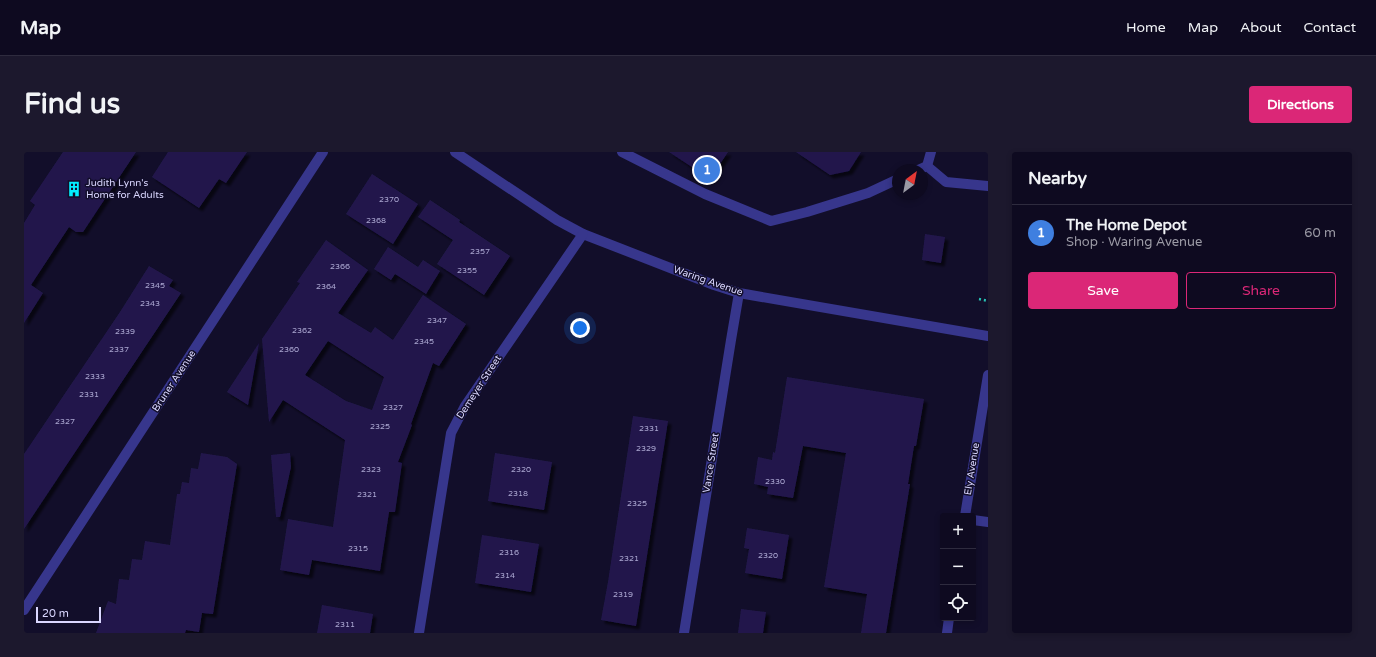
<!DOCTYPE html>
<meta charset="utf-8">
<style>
:root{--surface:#0e0a20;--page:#1c182d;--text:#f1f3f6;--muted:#9b9aa5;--line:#2e2b3e;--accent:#db2777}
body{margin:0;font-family:"Varela Round",sans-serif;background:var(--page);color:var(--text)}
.controls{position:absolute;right:12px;bottom:12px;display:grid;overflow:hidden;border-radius:4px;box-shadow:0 2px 6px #0003}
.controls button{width:36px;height:36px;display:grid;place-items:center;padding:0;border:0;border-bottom:1px solid var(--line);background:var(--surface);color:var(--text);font:20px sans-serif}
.compass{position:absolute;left:868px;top:12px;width:36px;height:36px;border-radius:50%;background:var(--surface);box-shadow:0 2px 6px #0003;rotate:32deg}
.scale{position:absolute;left:12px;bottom:10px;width:65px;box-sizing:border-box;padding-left:4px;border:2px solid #dad7ff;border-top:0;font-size:11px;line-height:14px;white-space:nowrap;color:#dad7ff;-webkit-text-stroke:3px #120e2a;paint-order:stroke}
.you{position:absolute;left:556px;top:176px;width:14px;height:14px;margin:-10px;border:3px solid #fff;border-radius:50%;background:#1a73e8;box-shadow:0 0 0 6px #1a73e833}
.badge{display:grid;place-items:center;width:26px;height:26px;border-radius:50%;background:var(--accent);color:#fff;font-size:13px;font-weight:700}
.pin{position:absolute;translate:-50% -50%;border:2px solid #fff;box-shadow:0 1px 4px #0006}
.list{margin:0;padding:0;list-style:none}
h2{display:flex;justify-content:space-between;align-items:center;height:52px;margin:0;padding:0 16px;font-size:17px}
h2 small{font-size:13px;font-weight:400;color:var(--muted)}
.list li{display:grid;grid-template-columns:26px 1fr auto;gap:12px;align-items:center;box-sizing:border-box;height:56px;padding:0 16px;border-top:1px solid var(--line)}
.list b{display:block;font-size:15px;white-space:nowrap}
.list p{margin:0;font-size:13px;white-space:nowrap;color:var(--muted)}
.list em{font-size:13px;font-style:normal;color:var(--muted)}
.actions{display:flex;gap:8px;padding:12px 16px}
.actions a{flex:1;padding:9px 0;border:1px solid var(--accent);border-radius:4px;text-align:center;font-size:14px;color:var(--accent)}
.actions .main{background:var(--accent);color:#fff}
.icon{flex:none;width:22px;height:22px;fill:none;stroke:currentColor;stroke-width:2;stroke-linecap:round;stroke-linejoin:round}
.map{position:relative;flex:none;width:964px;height:481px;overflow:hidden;border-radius:4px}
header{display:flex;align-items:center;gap:24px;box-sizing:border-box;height:56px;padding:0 20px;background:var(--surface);border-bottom:1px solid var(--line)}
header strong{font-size:19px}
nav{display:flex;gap:22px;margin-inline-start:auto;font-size:14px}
.intro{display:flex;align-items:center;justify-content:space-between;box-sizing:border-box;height:96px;padding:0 24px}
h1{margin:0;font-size:28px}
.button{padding:10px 18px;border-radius:4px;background:var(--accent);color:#fff;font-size:14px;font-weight:700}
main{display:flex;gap:24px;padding:0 24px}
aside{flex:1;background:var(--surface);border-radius:4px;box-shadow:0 2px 6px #0003}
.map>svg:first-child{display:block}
</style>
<header>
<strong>Map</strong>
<nav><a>Home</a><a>Map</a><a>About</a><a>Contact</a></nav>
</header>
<div class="intro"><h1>Find us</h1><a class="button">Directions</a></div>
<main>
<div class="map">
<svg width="964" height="481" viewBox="0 0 964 481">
<defs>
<filter id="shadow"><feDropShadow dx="3.5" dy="3.5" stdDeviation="1" flood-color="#0009"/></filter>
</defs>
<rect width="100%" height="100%" fill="#120e2a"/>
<g fill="#22194c" fill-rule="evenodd" filter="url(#shadow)">
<path d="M39 0H112L59 80H52L45 75 7 133 19 141 0 171V71L11 53 6 49Z"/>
<path d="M144 0H223L202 31 195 27 175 56 128 25Z"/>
<path d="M645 0H704L686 27Z"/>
<path d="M772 0H837L825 19 806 23Z"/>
<path d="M348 22 394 52 369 92 322 62Z"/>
<path d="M406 48 436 68 435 70 486 104 460 143 413 112 429 88 394 65Z"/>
<path d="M901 82 921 85 917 111 898 108Z"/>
<path d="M302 88 344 118 314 161 347 181 351 175 369 188 399 143 442 172 415 214 409 211 387 272 388 273 374 310 378 311 371 360H365L356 419 288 408 285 423 256 418 264 367 309 375 321 288 259 248 245 270 238 187 276 131 273 130ZM304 189 360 225 348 258 322 249 281 223Z"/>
<path d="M364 95 394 115 399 108 416 119 402 142 371 122 367 128 350 117Z"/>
<path d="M125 114 149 128 145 134 157 141 0 377V302L96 160Z"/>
<path d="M235 191 224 253 203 240Z"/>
<path d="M763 225 900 247 892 294H890L884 332H886L862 481H837L843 442 800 435 822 301 779 294 769 346 743 342 744 335 730 332 734 305 748 308 749 300 751 301Z"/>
<path d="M609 264 644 269 612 474 577 468 584 430Z"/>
<path d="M177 301 203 305 213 312 189 462 178 461 175 480 162 478 161 481H72L84 449 92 452 95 427 105 428 108 407 118 408 121 389 146 393 153 342H156L158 330 165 331 167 316 174 317Z"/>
<path d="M266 301 267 315 256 365H252L247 303Z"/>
<path d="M471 301 528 310 520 358 464 349Z"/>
<path d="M723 376 765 383 758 427 721 421 725 397 720 396Z"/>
<path d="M458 383 515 392 507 440 451 431Z"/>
<path d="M298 453 349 462 346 481H293Z"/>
<path d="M717 457 742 460 739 481H714Z"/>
</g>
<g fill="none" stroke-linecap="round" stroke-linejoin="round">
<path stroke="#27c3b5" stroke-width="2.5" stroke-dasharray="2 3" stroke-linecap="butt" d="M955 147 964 149"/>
<g stroke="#37368c" stroke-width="10">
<path d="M431 0 533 68 559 82 690 133 715 141 964 184"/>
<path d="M598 0 681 42 747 69 783 60 844 41 874 27"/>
<path d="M903 14 922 30 964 34"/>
<path d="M894 18 903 14 907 0"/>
<path d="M941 364 964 223"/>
<path d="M949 368 964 370"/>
<path d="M0 458 299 0"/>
<path d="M395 481 427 281 441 254 559 82"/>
<path d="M660 481 707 188 715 141"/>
<path d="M923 481 925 466"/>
</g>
</g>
<defs>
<g id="building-bare" transform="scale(1.2)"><path d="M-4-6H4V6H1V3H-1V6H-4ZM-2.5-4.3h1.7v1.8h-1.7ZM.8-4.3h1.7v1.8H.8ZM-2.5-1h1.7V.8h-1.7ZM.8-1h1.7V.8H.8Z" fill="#03eeff" stroke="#120e2a" stroke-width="2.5" paint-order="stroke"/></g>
</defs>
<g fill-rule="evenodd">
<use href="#building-bare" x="50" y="37"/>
</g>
<g text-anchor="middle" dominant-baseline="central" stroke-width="3" stroke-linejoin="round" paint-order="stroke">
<g font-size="8" fill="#aca8d2">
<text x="365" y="47">2370</text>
<text x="352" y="68">2368</text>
<text x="456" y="99">2357</text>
<text x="316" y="114">2366</text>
<text x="443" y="118">2355</text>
<text x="131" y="133">2345</text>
<text x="302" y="134">2364</text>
<text x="126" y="151">2343</text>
<text x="413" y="168">2347</text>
<text x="278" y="178">2362</text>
<text x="101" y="179">2339</text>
<text x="400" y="189">2345</text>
<text x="95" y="197">2337</text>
<text x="265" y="197">2360</text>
<text x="71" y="224">2333</text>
<text x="65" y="242">2331</text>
<text x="369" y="255">2327</text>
<text x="41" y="269">2327</text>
<text x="356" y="274">2325</text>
<text x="625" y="276">2331</text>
<text x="622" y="296">2329</text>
<text x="347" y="317">2323</text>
<text x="497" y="317">2320</text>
<text x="751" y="329">2330</text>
<text x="494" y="341">2318</text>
<text x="343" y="342">2321</text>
<text x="613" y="351">2325</text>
<text x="334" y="396">2315</text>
<text x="485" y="400">2316</text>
<text x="744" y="403">2320</text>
<text x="605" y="406">2321</text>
<text x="481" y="423">2314</text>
<text x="599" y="442">2319</text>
<text x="321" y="472">2311</text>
</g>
<g font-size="10" fill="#dad7ff" stroke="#120e2a" text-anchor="start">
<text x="62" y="31">Judith Lynn's<tspan x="62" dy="12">Home for Adults</tspan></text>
</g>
<g font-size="10" fill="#dad7ff" stroke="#120e2a">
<text transform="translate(684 129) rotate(19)">Waring Avenue</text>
<text transform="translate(150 229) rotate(-57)">Bruner Avenue</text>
<text transform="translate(455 235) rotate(-57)">Demeyer Street</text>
<text transform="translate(687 311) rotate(-81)">Vance Street</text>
<text transform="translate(948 317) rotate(-81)">Ely Avenue</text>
</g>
</g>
</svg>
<div class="controls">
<button>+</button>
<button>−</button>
<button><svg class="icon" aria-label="locate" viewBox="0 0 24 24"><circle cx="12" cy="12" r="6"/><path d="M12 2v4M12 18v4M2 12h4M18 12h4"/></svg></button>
</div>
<svg class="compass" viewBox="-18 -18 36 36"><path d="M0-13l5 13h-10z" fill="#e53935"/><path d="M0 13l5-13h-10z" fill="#9b9aa5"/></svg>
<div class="scale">20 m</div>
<div class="you"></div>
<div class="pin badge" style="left:683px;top:18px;background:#3f7fe0">1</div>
</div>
<aside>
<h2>Nearby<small></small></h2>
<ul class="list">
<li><span class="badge" style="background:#3f7fe0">1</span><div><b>The Home Depot</b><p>Shop · Waring Avenue</p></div><em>60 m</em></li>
</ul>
<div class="actions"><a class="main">Save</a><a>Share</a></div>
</aside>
</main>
